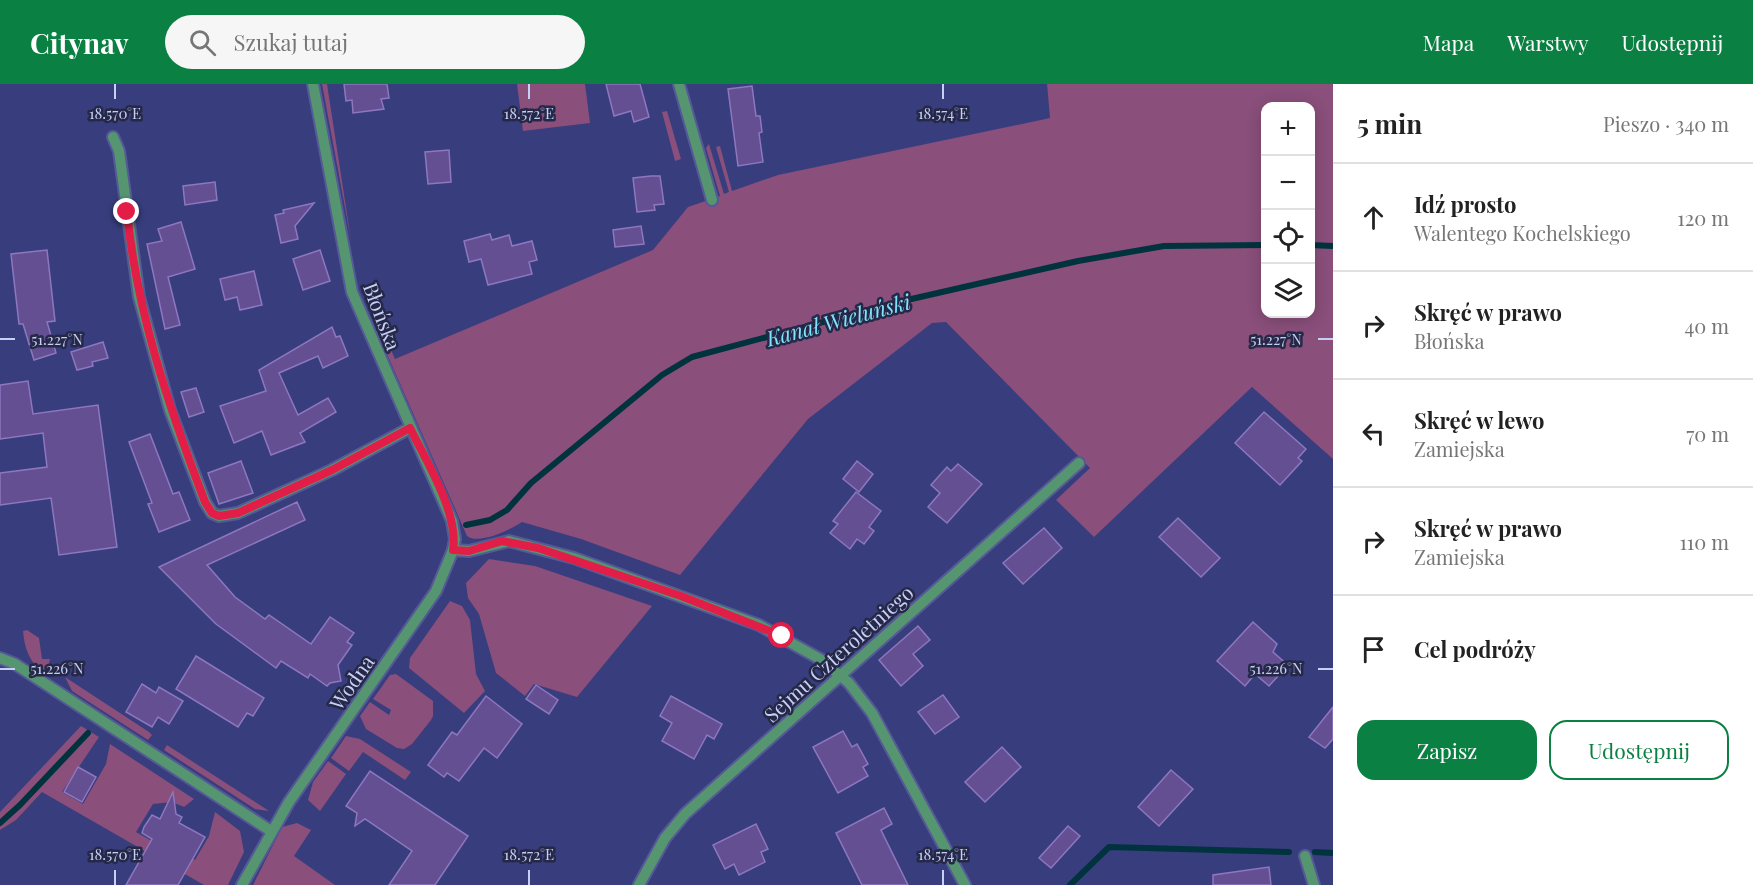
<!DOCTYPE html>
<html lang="pl">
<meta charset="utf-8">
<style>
:root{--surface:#fff;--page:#f6f6f6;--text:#222;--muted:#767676;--line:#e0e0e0;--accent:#0b8043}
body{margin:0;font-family:"Playfair Display",serif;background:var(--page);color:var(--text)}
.controls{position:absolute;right:18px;top:18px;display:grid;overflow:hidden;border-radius:12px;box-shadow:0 3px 15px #0003}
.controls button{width:54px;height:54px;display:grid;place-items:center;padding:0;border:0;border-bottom:2px solid var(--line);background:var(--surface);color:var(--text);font:30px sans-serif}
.stop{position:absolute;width:18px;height:18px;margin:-14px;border:4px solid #e11d48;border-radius:50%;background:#fff}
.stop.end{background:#e11d48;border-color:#fff;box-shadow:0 2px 6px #0008}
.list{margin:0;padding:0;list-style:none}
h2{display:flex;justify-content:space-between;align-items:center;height:78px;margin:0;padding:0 24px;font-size:26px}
h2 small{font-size:20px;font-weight:400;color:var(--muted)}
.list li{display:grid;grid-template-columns:39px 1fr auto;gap:18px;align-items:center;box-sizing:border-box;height:108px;padding:0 24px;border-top:2px solid var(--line)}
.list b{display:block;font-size:22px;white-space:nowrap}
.list p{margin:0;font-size:20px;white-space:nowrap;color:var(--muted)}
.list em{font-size:20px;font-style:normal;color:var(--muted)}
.actions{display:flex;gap:12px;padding:18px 24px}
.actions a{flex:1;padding:14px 0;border:2px solid var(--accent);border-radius:18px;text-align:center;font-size:21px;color:var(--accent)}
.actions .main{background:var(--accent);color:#fff}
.icon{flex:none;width:33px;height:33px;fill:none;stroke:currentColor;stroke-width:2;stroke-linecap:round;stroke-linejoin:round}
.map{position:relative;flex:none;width:1333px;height:801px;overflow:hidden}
header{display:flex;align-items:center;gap:36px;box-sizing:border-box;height:84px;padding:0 30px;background:var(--accent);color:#fff}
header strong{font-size:28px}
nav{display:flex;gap:33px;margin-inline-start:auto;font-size:21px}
.search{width:420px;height:54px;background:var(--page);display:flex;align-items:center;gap:15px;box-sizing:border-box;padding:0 21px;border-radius:33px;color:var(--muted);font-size:22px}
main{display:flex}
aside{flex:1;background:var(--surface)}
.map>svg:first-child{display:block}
</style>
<header>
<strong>Citynav</strong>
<div class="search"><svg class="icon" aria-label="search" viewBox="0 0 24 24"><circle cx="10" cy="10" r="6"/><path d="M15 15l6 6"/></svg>Szukaj tutaj</div>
<nav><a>Mapa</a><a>Warstwy</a><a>Udostępnij</a></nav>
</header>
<main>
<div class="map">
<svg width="1333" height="801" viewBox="0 0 1333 801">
<rect width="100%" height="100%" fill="#383d7e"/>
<g fill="#8a4f7b" fill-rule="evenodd">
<path d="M322 0H327L351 156Z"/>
<path d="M517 0H585L590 39 523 47Z"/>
<path d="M1047 0H1333V375L1252 303 1094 453 1056 416 1090 384 946 238 932 239 808 335 680 491 581 455 522 438C510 446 479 461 467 452L383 261 361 202 363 201 395 275 653 166 688 123 720 112 706 64 709 60 724 110 729 108 716 63 720 62 732 107 778 91 1050 34ZM1266 22H1310V230H1266Z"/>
<path d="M667 27 681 75 675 77 662 28Z"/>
<path d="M489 475 535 482 652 522 577 613 534 600 525 612 496 589 479 530 468 514 466 499Z"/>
<path d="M450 517 462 522 470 536 476 590 485 607 464 629 409 584 410 574Z"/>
<path d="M27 546 39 554 42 575H50L46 591C30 579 25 567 23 547Z"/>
<path d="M396 590 433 617V632L431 636 412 660 404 665 397 664 366 645 360 632 370 618 389 631 391 626 373 615 390 591Z"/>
<path d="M65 593 149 648 152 651 148 656 72 607Z"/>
<path d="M81 642 99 653 62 708 83 720 106 680 110 660 194 715 184 723 172 718 153 720 136 748 173 769 176 765 195 776 209 752 215 728 240 747 244 768 228 801H204L42 708 16 736 0 746V728Z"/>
<path d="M346 652 360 655 411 688 405 696 363 668 349 687 331 674Z"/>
<path d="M167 661 269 727 255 725 164 666Z"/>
<path d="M328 677 346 690 320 727 308 716 313 698Z"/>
<path d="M297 739 311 746 294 772 335 801H253L282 743Z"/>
</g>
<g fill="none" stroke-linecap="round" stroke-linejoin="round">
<g stroke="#00333e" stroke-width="6">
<path d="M1310 161 1333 162"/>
<path d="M466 441 490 436 507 426 531 399 662 291 692 273 894 219 1078 177 1164 162 1266 161"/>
<path d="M0 739 20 721 88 649"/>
<path d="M1315 768 1333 769"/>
<path d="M1070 801 1109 763 1289 768"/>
</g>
</g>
<g fill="#654f93" stroke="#8d77bf" stroke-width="1.5">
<path d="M344 0H387L389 14 381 15 384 25 353 29 352 16 346 17Z"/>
<path d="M606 0H640L649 33 634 38 631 27 614 32Z"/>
<path d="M752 2 756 32H760L762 48 759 49 763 78 738 82 728 5Z"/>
<path d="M449 66 451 98 428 100 425 68Z"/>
<path d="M651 92H660L664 120 654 121 655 126 637 128 633 94Z"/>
<path d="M215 98 217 116 185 121 183 102Z"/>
<path d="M314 119 295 142 298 155 281 159 275 131 284 129 283 126Z"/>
<path d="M181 138 195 185 168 193 180 241 165 245 147 160 162 157 158 145Z"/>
<path d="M641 142 644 160 615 163 613 146Z"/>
<path d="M490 150 492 156 509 151 512 162 532 157 537 176 529 178 532 190 488 201 481 175 469 178 464 157Z"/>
<path d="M47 166 55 237 47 238 56 269 34 276 23 240H19L11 170Z"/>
<path d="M320 166 330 197 303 206 293 175Z"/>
<path d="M254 187 262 221 240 226 237 213 225 216 220 195Z"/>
<path d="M332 243 336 253 340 252 348 272 323 284 318 272 279 289 298 331 328 314 336 328 300 349 305 358 271 371 262 347 234 359 220 322 266 307 259 286Z"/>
<path d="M103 258 108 274 92 278 93 282 77 286 71 268Z"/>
<path d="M28 297 33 330 98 321 117 463 59 471 51 414 0 421V389L47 383 43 349 0 355V301Z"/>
<path d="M196 304 204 328 189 333 181 308Z"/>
<path d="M1264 328 1306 365 1298 374 1302 377 1280 401 1235 359Z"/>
<path d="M150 350 173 410 179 408 190 436 159 448 148 420 152 419 129 358Z"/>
<path d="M241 377 253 409 219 420 208 389Z"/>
<path d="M857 377 873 390 859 408 843 395Z"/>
<path d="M958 380 982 400 947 439 928 423 940 409 931 401 947 383 951 387Z"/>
<path d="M856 408 881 427 869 443 874 447 864 460 857 455 850 465 830 449 838 440 833 437Z"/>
<path d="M297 418 305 436 207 481 235 513 265 535 269 531 311 560 330 533 354 549 347 558 352 561 338 581 341 597 330 599 327 602 310 590 308 594 281 577 276 584 216 540 159 483Z"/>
<path d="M1178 434 1220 474 1201 493 1159 453Z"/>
<path d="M1044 444 1062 464 1023 500 1003 479Z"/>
<path d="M1253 538 1277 560 1273 568 1288 581 1269 602 1255 590 1245 602 1217 577Z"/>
<path d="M918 542 930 556 913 570 923 582 901 602 879 576Z"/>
<path d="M196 572 264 614 253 632 247 629 238 643 176 605Z"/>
<path d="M142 600 156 609 159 603 183 617 169 640 158 633 152 643 126 628Z"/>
<path d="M536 601 558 616 549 630 526 615Z"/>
<path d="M943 611 959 633 935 650 918 628Z"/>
<path d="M486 612 522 640 497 674 484 664 459 697 447 689 444 693 428 681 452 648 457 651Z"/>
<path d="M671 612 722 640 714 655 707 651 694 675 662 657 672 639 660 632Z"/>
<path d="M1333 623V655L1325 664 1309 653Z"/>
<path d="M843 647 852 663 857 660 868 680 863 683 868 692 838 709 813 663Z"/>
<path d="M1002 663 1021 683 985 718 965 698Z"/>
<path d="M78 683 96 693 82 718 64 708Z"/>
<path d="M1171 686 1193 705 1159 742 1138 723Z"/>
<path d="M370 687 468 752 435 801H389L412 767 365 735 355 742 357 729 346 722Z"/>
<path d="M173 708 176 730 182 733 179 739 205 753 178 801H126L152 755 142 749 144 743 152 731 160 735Z"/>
<path d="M884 724 892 740 881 746 908 801H862L836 749Z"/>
<path d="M756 740 768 765 761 768 765 778 739 791 734 780 725 785 713 761Z"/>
<path d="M1068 742 1080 752 1051 784 1039 774Z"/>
<path d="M1269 783 1271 801H1213V791Z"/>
</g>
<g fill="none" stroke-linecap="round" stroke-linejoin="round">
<g stroke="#555a96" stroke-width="14">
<g id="minor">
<path d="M679 0 712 116"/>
<path d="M113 53 119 67 139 213 170 326 205 418 212 429 219 432 238 429 332 386 410 344"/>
<path d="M453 466 469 467 509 457 574 474 759 541 820 575 849 599 872 629 965 801"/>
<path d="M0 574 15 580 271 747"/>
<path d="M1305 772 1314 801"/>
<path d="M242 801 289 718 436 507 453 466 455 455 452 437 352 208 313 0"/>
<path d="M639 801 665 754 685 730 1079 379"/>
</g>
</g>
<use href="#minor" stroke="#559670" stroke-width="10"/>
</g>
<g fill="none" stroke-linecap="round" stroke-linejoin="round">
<path stroke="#e11d48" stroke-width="8" d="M127 128C137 230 169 323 205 418L212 429 219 432 238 429 332 386 410 344C426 377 459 429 453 466L469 467 502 457 538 464 681 512 782 552"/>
</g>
<path fill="none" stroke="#c8cff6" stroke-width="2" d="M115 0V15M529 0V15M943 0V15M0 255H15M1318 255H1333M0 585H15M1318 585H1333M115 786V801M529 786V801M943 786V801"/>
<g text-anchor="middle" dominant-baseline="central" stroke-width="5" stroke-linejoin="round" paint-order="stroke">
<g font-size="20" fill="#c8cff6" stroke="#252947">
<text transform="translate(383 232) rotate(69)">Błońska</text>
<text transform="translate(838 569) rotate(-42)">Sejmu Czteroletniego</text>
<text transform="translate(351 598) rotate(-55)">Wodna</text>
</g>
<g font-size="21" font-style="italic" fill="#81e4fe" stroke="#252947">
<text transform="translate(838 235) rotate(-15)">Kanał Wieluński</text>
</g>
</g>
<g font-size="15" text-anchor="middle" fill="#c8cff6" stroke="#252947" stroke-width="5" stroke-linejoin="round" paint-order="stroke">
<text x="115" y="35">18.570°E</text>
<text x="529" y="35">18.572°E</text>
<text x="943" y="35">18.574°E</text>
<text x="57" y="261">51.227°N</text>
<text x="1276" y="261">51.227°N</text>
<text x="57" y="590">51.226°N</text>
<text x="1276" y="590">51.226°N</text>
<text x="115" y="776">18.570°E</text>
<text x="529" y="776">18.572°E</text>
<text x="943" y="776">18.574°E</text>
</g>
</svg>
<div class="controls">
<button>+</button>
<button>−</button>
<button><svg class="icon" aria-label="locate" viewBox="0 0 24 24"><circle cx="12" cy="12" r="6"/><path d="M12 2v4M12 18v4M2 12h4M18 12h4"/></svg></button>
<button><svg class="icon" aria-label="layers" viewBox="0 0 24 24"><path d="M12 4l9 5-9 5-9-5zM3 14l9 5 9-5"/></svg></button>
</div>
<div class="stop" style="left:782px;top:552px"></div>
<div class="stop end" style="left:127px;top:128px"></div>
</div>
<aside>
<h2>5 min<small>Pieszo · 340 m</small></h2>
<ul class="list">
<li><svg class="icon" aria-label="ahead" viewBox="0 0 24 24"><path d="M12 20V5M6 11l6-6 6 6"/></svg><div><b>Idź prosto</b><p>Walentego Kochelskiego</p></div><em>120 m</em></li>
<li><svg class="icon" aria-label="right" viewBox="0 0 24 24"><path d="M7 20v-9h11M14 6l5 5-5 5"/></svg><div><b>Skręć w prawo</b><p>Błońska</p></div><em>40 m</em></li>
<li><svg class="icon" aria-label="left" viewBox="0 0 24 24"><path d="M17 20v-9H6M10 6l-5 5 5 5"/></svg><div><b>Skręć w lewo</b><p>Zamiejska</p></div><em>70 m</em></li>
<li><svg class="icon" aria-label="right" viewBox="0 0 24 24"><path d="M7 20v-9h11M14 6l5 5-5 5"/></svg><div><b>Skręć w prawo</b><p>Zamiejska</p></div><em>110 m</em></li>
<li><svg class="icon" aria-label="arrive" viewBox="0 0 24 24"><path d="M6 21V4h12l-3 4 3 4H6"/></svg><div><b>Cel podróży</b></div></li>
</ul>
<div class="actions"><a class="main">Zapisz</a><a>Udostępnij</a></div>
</aside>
</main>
